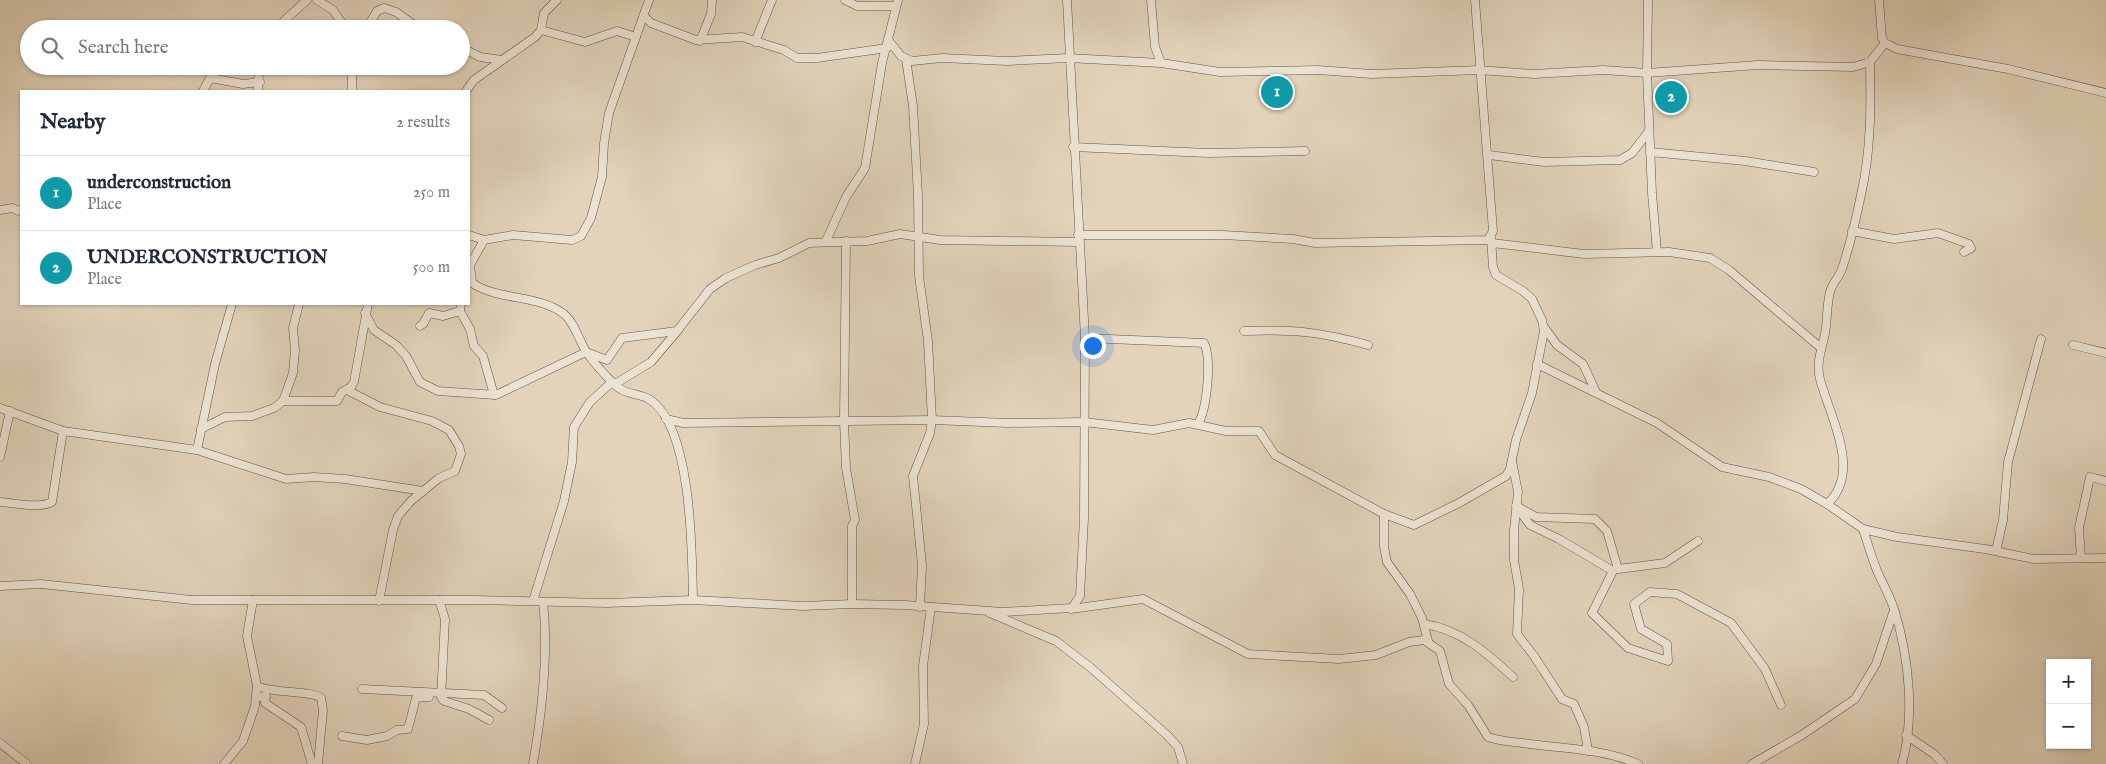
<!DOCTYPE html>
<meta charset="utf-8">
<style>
:root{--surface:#fff;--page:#f6f6f7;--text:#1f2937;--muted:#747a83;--line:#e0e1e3;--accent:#2563eb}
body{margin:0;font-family:"IM FELL English",serif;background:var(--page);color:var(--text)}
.controls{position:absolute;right:15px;bottom:15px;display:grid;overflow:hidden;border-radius:0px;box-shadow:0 1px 4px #0004}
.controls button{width:45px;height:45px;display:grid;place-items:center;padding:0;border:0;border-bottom:1px solid var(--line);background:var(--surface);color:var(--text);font:25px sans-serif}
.you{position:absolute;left:1092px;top:345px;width:18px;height:18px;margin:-12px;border:4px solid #fff;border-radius:50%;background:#1a73e8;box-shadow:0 0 0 8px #1a73e833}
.badge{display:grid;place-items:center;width:32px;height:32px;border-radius:50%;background:var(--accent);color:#fff;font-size:16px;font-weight:700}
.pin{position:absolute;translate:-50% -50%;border:2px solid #fff;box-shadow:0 1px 5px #0006}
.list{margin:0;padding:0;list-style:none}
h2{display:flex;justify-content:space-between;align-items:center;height:65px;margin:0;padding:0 20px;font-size:21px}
h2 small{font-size:16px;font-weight:400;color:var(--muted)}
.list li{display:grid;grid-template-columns:32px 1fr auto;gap:15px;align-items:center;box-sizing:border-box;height:75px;padding:0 20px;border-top:1px solid var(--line)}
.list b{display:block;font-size:19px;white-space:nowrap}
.list p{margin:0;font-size:16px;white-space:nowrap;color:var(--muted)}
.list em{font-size:16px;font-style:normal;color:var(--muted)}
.icon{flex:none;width:28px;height:28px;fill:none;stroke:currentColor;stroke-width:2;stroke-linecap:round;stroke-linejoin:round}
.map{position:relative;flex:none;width:2106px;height:764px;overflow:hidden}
.search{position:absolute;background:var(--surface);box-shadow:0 1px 4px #0004;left:20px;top:20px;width:450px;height:55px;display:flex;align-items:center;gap:12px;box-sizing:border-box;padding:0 18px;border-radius:28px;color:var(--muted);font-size:19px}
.panel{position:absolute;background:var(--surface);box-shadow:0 1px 4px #0004;left:20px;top:90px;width:450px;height:215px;border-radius:0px}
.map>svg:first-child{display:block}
</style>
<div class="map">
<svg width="2106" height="764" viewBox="0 0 2106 764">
<rect width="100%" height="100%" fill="#e2d3ba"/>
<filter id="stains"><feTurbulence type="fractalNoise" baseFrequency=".004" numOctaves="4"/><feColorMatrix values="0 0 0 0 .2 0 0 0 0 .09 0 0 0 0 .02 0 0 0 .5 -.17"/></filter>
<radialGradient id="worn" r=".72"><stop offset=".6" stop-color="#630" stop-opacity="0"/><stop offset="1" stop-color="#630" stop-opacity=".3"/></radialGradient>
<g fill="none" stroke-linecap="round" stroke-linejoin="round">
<g stroke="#625648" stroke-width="9">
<g id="street">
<path d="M317 0 333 10 346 29"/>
<path d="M845 0 857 6H896"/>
<path d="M1151 0 1155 47 1161 63"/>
<path d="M1648 0 1647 73 1652 193 1657 252"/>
<path d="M1879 0 1882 38 1885 43 1897 49 2008 69 2106 93"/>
<path d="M644 16 651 23 696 40 742 37 784 50 797 58H817L887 48"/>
<path d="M275 29 307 0"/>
<path d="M366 29 377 11 384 8 396 12 420 29"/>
<path d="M541 30 585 42 617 31 636 37"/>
<path d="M700 41 711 14 712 0"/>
<path d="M889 41 901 56 912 61 942 58 1007 61 1068 58 1161 63 1220 72 1318 70 1372 74 1479 70 1534 74 1603 70 1647 73 1758 65 1853 67 1870 62 1885 43"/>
<path d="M755 42 772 0"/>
<path d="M461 47 480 57 502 60"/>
<path d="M906 59 913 106 918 196 919 276 928 341 932 420 930 433 913 476 922 565 920 607"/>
<path d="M203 91 210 78 243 84 260 82"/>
<path d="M258 91 259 66"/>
<path d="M352 91V66"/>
<path d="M466 91 474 80 535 37 541 30 544 13 557 0"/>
<path d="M1073 147 1208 153 1305 151"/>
<path d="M1650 152 1745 161 1814 172"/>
<path d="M1489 155 1544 162 1620 160 1632 153 1649 131"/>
<path d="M0 210 13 208 18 211 21 209"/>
<path d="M1852 231 1894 239 1938 233 1969 244 1971 248 1964 252"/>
<path d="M469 235 484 240 513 235 572 240 581 236 591 218 602 177 604 143 609 113 649 0"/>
<path d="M1078 235H1223L1293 239 1315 243 1488 240 1493 231 1475 0"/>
<path d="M484 240 470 265 472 283C499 301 538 294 564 314 575 323 579 341 587 353 594 363 603 373 612 382 627 398 639 391 652 401 692 431 692 552 693 600"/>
<path d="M826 241 846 197 865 168 882 63 898 0"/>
<path d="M846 241 844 421 846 468 855 520 852 526V604"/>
<path d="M1492 243 1584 254 1669 252 1710 258 1729 270 1821 348"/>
<path d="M461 304 460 311 470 329 474 346 483 356 494 395"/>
<path d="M365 313 374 330 396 345 406 356 420 382 438 391 496 395 586 352 607 360 622 338 677 331 710 289 726 278 755 265 779 258 809 243 867 241 900 234 940 240 1078 242"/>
<path d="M420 326 423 324 429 313 443 316 460 311"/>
<path d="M1544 327 1557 345 1583 364 1596 392"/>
<path d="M1244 331C1293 329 1321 332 1368 345"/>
<path d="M1085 338 1204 343C1212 359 1207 409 1198 424"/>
<path d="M2073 345 2106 353"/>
<path d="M1537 364 1657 423 1722 467 1769 477 1801 489 1827 504 1863 529 1897 537 1985 549 2034 559 2106 558"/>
<path d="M615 384 651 362 679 329"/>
<path d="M347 390 380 407 432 421 449 430 459 446 461 454 455 471 439 478 411 501 398 516 393 530 379 601"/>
<path d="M283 401 293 373 295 350 293 328 299 304"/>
<path d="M0 408 63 431 197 450 286 479 314 477 345 479 423 491"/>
<path d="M666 419 683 423 932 420 1008 423 1084 422 1153 430 1189 423 1226 431H1259L1275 455 1384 514 1414 525 1459 503 1506 476 1510 469 1516 440 1532 393 1544 331 1542 320 1532 299 1523 291 1496 275 1493 267 1491 238"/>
<path d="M201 429 225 417 252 416 274 408 283 401H337L342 392 351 387 354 382 368 304"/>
<path d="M197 450 215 364 232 304"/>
<path d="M0 457 10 411"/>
<path d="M1512 461 1518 492 1514 530V560L1519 589 1517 634 1534 656 1562 699 1574 704 1584 727 1588 751"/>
<path d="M0 502C15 503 39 509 52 502L63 431"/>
<path d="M1827 504C1863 472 1829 415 1820 379 1816 366 1821 350 1824 338 1828 323 1826 307 1830 292 1832 284 1839 277 1842 269 1850 245 1856 219 1861 195 1871 151 1871 107 1870 62"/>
<path d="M1516 506 1530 525 1559 539 1613 571 1592 613 1628 648 1668 661 1667 644 1641 629 1634 604 1650 592 1677 594 1731 623 1765 669 1781 705"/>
<path d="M1518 507 1536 517 1595 519 1607 531 1618 569 1665 563 1698 541"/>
<path d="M1384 514V547L1387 562 1410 594 1422 618 1428 641"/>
<path d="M1863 529C1868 544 1872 559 1878 573 1884 586 1891 598 1895 612 1909 658 1915 717 1902 764"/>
<path d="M1996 551 2003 520 2008 462 2041 339"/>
<path d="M2081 558 2079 528 2090 477 2106 481"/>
<path d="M0 586 41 584 192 600H474L607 603 693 600 803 606 852 604 905 605 1003 612 1072 608 1080 596 1084 518 1085 338 1067 0"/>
<path d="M439 600 445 619 441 697 444 701 469 709 489 720"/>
<path d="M533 601 564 501 572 462 574 427 590 402 612 382"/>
<path d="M1071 609 1143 599 1248 654 1339 659 1376 655 1409 642 1424 640 1440 651 1449 684 1468 705 1488 737C1499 741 1511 742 1523 743 1561 749 1602 748 1638 764"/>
<path d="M990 613 1056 641 1090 667 1167 735 1178 747 1183 764"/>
<path d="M1424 624C1460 629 1487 653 1513 677"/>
<path d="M257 686C274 694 312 690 321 698L323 710 318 764"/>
<path d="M362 689 484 695 502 708"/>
<path d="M257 697 266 696 265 703 301 727 312 764"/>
<path d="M1906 735 1934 754 1943 764"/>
<path d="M342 736 367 740 387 736 397 730 408 729 416 698 429 697"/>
<path d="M0 743 27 764"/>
<path d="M224 764 243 741 255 706 257 686 247 636 253 600"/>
<path d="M533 764C542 712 549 655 543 602"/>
<path d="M915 764 924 724 923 666 931 607"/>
<path d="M1752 764 1802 735 1855 699 1876 664 1894 610"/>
</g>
</g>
<use href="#street" stroke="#ece2d2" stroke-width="8"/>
</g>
<rect width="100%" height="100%" filter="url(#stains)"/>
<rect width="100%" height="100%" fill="url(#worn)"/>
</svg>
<div class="controls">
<button>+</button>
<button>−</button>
</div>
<div class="you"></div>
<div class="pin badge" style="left:1277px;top:92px;background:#0f9aa8">1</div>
<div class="pin badge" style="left:1671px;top:97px;background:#0f9aa8">2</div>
<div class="search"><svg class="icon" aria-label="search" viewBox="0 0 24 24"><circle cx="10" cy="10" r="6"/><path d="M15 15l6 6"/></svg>Search here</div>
<section class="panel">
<h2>Nearby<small>2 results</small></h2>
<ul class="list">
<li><span class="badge" style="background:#0f9aa8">1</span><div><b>underconstruction</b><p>Place</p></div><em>250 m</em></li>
<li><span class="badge" style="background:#0f9aa8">2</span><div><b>UNDERCONSTRUCTION</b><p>Place</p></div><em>500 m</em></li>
</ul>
</section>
</div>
